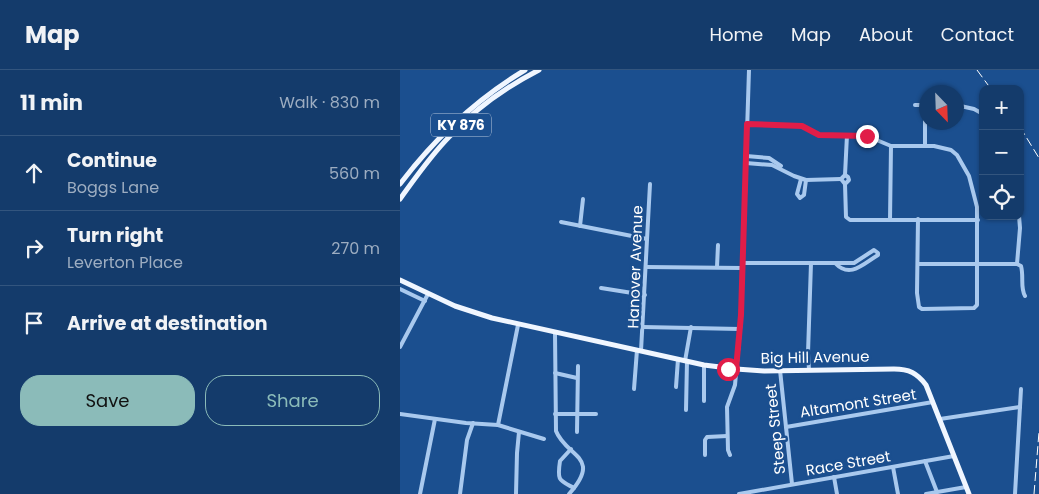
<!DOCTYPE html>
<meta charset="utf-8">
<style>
:root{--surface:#143b6b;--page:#1d4271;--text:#f1f3f6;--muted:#9dadc1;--line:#33557e;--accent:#8bbbb9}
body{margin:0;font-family:Poppins,sans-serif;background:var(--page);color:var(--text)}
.controls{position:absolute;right:15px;top:15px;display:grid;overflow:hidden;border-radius:10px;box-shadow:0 1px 4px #0004}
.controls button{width:45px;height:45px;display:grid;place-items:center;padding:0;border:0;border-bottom:1px solid var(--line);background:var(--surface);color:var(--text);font:25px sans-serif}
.compass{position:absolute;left:519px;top:15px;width:45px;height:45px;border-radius:50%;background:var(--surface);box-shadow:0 1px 4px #0004;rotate:157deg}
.stop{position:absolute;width:15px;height:15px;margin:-11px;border:4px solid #e11d48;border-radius:50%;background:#fff}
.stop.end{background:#e11d48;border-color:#fff;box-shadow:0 1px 5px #0008}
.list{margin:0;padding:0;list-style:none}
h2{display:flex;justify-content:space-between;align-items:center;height:65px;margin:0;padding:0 20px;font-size:21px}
h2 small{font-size:16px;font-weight:400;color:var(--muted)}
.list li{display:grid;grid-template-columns:32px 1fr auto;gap:15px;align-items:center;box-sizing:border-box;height:75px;padding:0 20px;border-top:1px solid var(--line)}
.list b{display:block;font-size:19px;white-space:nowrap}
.list p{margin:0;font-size:16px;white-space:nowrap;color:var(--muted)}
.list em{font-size:16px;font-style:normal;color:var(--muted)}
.actions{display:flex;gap:10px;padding:15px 20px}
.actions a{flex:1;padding:11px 0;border:1px solid var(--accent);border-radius:20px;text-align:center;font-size:18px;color:var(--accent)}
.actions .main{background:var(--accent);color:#111}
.icon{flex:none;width:28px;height:28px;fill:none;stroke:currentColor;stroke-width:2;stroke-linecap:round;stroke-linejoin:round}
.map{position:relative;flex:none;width:639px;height:424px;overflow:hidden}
header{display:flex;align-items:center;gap:30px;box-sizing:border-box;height:70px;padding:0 25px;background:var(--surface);border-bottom:1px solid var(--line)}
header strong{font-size:24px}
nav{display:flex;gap:28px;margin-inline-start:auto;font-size:18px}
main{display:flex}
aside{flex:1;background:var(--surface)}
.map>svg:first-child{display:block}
</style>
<header>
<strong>Map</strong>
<nav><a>Home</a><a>Map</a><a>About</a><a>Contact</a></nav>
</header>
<main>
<aside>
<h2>11 min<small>Walk · 830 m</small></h2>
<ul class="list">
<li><svg class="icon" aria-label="ahead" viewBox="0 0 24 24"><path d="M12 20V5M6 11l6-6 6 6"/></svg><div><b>Continue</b><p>Boggs Lane</p></div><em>560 m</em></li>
<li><svg class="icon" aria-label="right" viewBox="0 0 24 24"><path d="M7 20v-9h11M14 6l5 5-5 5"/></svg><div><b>Turn right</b><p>Leverton Place</p></div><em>270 m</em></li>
<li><svg class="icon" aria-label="arrive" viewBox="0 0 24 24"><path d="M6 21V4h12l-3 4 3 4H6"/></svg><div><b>Arrive at destination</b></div></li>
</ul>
<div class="actions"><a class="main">Save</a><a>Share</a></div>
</aside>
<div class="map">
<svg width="639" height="424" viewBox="0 0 639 424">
<rect width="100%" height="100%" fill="#1b4f8f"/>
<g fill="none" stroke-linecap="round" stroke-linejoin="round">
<g stroke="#a9c9ee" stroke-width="4">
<path d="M515 35H526"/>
<path d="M556 35 574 39 583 44"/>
<path d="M347 54 402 56 419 65 467 66 491 76H534L551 80 557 85 569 106 577 137V235L574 238 522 239 519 237 517 223 518 149"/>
<path d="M447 65 445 105 441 109 445 114 446 147 450 150H578"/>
<path d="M525 76V35"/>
<path d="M346 86 369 88 381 96"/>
<path d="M346 93 372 95 394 106 406 110 441 109"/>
<path d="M401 109 397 124 400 128 404 125 406 110"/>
<path d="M445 114 449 110 448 107 445 105"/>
<path d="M490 150 491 76"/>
<path d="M161 152 247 169"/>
<path d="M180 156 183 129"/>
<path d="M474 180 478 183V185C463 194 450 209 435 193H454Z"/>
<path d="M342 193H435"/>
<path d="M518 194H617"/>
<path d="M617 194 620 158 619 146"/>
<path d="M617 194 621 196C624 207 620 217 625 226"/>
<path d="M246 197 342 198"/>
<path d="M317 197 318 175"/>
<path d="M201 218 245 225"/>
<path d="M0 219 25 231"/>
<path d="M243 257 340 259"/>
<path d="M155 263 156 361C166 387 203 386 169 424"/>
<path d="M0 277 28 224"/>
<path d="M241 281 250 114"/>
<path d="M285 291 291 257"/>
<path d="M380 300 392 414"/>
<path d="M409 300 408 283 411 193"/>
<path d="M155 303 177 308"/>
<path d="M276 317 278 289"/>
<path d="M234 319 237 280"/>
<path d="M304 331V295"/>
<path d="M286 340 287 291"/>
<path d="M0 344 66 353 98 355 144 369"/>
<path d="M155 344H196"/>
<path d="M540 349 620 337"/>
<path d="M98 355 118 255"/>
<path d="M386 357 533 332"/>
<path d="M177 362 178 296"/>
<path d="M171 379 160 391C157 411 159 410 174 418"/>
<path d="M305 385V370L307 367 327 366"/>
<path d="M330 385 328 380 327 337 335 315 341 248 349 0"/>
<path d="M525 391 537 422"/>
<path d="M493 397 498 424"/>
<path d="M434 407 437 424"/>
<path d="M20 424 35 349"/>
<path d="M60 424 67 370 73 353"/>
<path d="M116 424 117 383 119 362"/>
<path d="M339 424 554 386"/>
<path d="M526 424 566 417"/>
<path d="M615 424 621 319"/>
</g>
<g stroke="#f0f6ff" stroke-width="5">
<path d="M0 114C35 68 75 30 125 0"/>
<path d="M0 129C16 107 31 85 50 66 75 39 106 17 139 0"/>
<path d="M0 210 55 236 92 248 304 295 336 299 364 301 494 299C509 299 517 303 526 315L569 424"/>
</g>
<g stroke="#fff" stroke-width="1" stroke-dasharray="9 4" stroke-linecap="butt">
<path d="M577 0 591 19"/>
<path d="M620 57 639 88"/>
<path d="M634 424 639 362"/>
</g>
</g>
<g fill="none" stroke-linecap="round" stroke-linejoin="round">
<path stroke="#e11d48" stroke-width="6" d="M328 299H336L341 245 347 54 402 56 419 65 467 66"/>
</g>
<g text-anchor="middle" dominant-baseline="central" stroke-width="5" stroke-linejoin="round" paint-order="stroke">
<rect fill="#1b4f8f" stroke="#bbcadd" stroke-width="1" x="31" y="43.5" width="60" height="23" rx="4"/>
<g font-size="14" font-weight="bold" fill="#fff">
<text x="61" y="55">KY 876</text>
</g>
<g font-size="15" fill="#fff" stroke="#1b4f8f">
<text transform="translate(235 197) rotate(-88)">Hanover Avenue</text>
<text transform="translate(415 287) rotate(-1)">Big Hill Avenue</text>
<text transform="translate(458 333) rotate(-9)">Altamont Street</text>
<text transform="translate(375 359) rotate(-96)">Steep Street</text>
<text transform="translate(448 393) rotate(-10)">Race Street</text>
</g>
</g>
</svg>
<div class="controls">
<button>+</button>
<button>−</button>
<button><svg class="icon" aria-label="locate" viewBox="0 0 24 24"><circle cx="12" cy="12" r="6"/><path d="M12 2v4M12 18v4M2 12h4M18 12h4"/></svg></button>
</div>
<svg class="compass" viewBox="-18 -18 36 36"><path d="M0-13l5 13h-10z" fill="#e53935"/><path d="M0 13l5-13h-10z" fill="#9dadc1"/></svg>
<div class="stop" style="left:328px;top:299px"></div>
<div class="stop end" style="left:467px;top:66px"></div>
</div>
</main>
